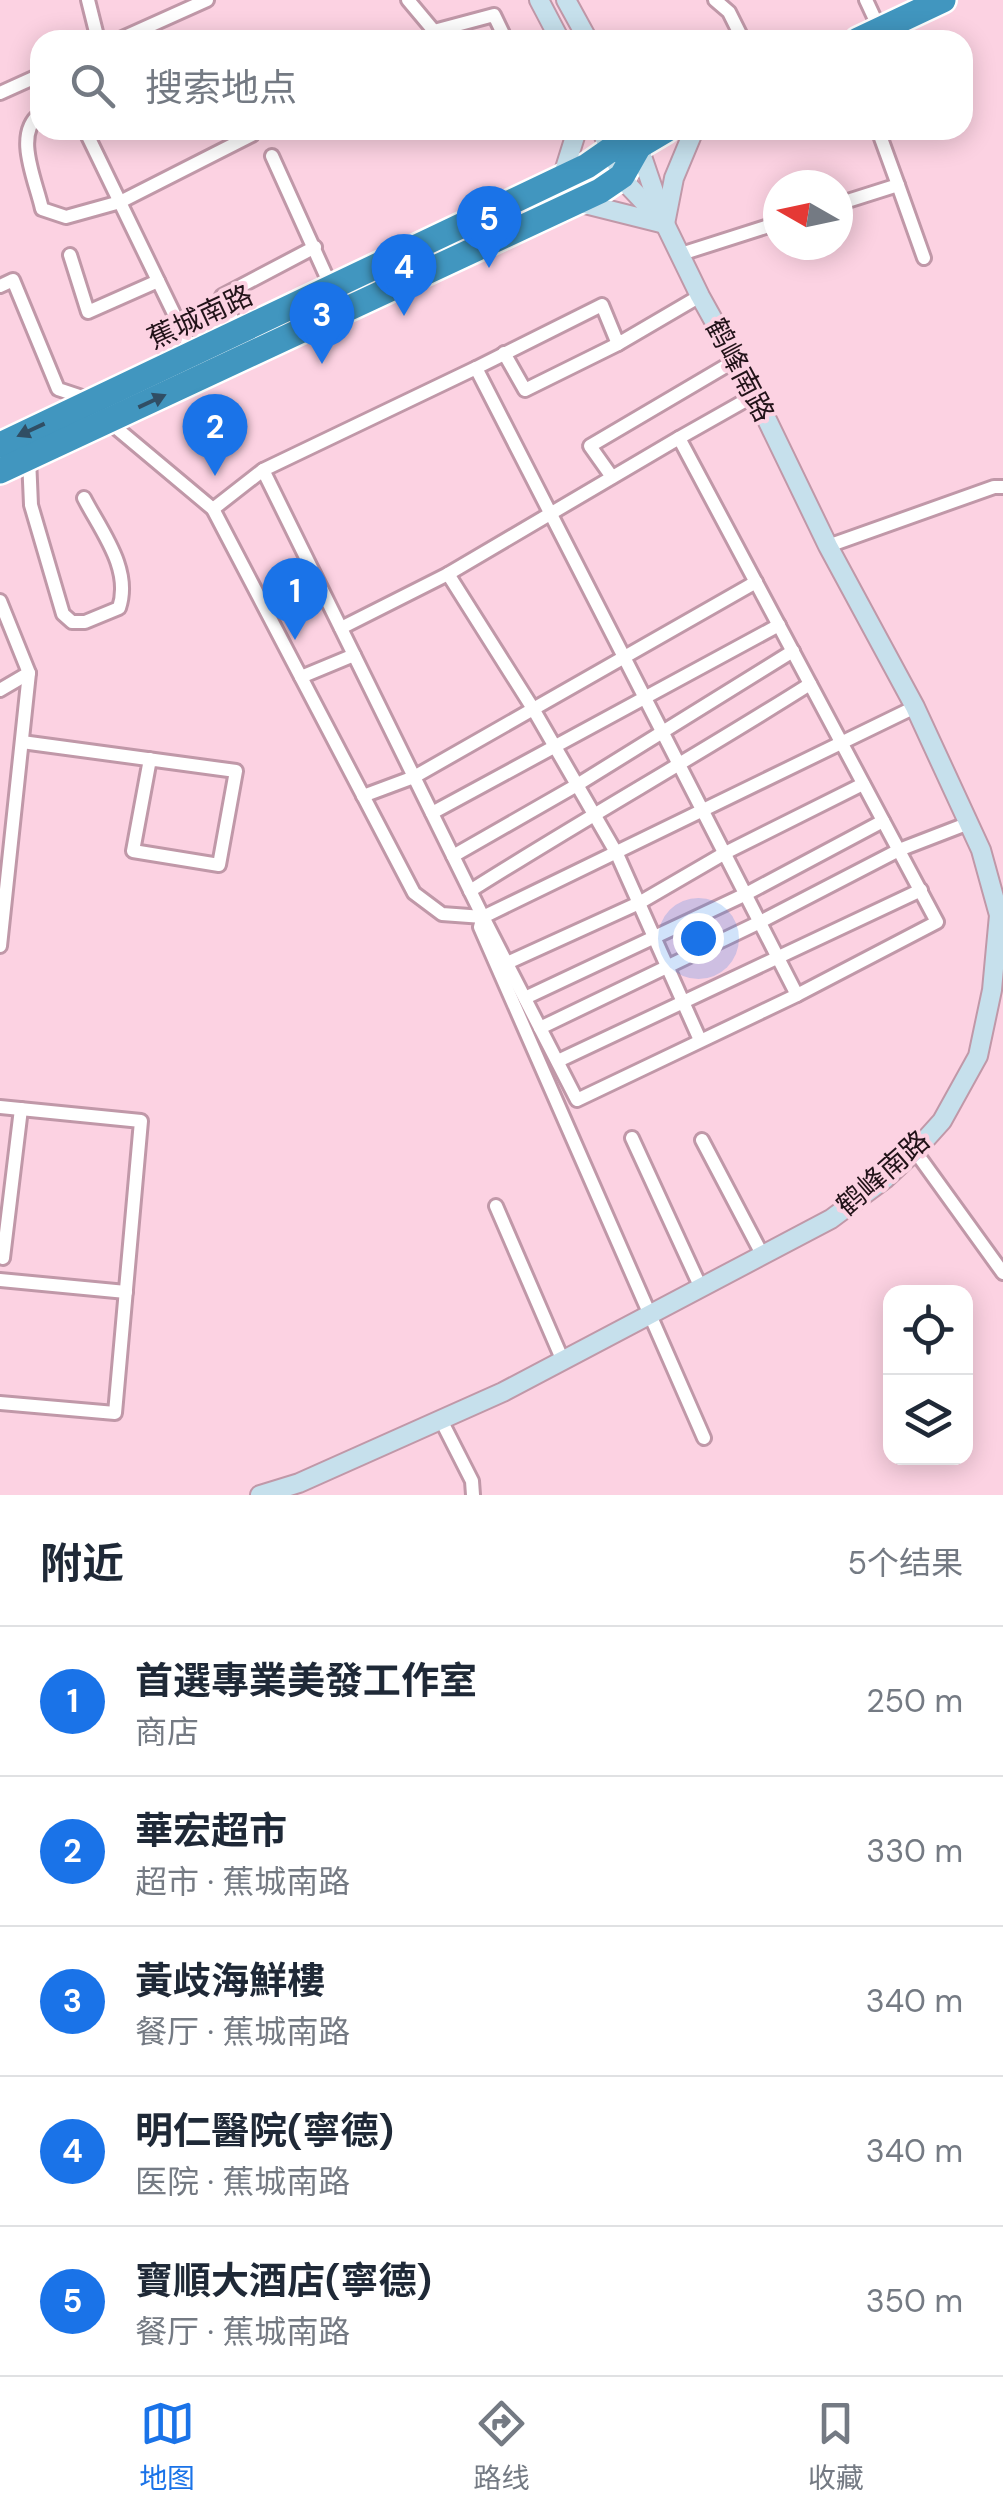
<!DOCTYPE html>
<html lang="zh">
<meta charset="utf-8">
<style>
:root{--surface:#fff;--page:#f6f6f7;--text:#1f2937;--muted:#747a83;--line:#e0e1e3;--accent:#1a73e8}
body{margin:0;font-family:"DM Sans","Noto Sans SC",sans-serif;background:var(--page);color:var(--text)}
.controls{position:absolute;right:30px;bottom:30px;display:grid;overflow:hidden;border-radius:20px;box-shadow:0 5px 25px #0003}
.controls button{width:90px;height:90px;display:grid;place-items:center;padding:0;border:0;border-bottom:2px solid var(--line);background:var(--surface);color:var(--text);font:50px sans-serif}
.compass{position:absolute;left:763px;top:170px;width:90px;height:90px;border-radius:50%;background:var(--surface);box-shadow:0 5px 25px #0003;rotate:279deg}
.you{position:absolute;left:698px;top:938px;width:35px;height:35px;margin:-25px;border:8px solid #fff;border-radius:50%;background:#1a73e8;box-shadow:0 0 0 15px #1a73e833}
.badge{display:grid;place-items:center;width:65px;height:65px;border-radius:50%;background:var(--accent);color:#fff;font-size:32px;font-weight:700}
.pin{position:absolute;translate:-50% -82px;filter:drop-shadow(0 2px 5px #0008)}
.pin::after{content:'';position:absolute;top:52px;width:35px;height:30px;background:inherit;clip-path:polygon(0 0,100% 0,50% 100%)}
.list{margin:0;padding:0;list-style:none}
h2{display:flex;justify-content:space-between;align-items:center;height:130px;margin:0;padding:0 40px;font-size:42px}
h2 small{font-size:32px;font-weight:400;color:var(--muted)}
.list li{display:grid;grid-template-columns:65px 1fr auto;gap:30px;align-items:center;box-sizing:border-box;height:150px;padding:0 40px;border-top:2px solid var(--line)}
.list b{display:block;font-size:38px;white-space:nowrap}
.list p{margin:0;font-size:32px;white-space:nowrap;color:var(--muted)}
.list em{font-size:32px;font-style:normal;color:var(--muted)}
.icon{flex:none;width:55px;height:55px;fill:none;stroke:currentColor;stroke-width:2;stroke-linecap:round;stroke-linejoin:round}
.map{position:relative;flex:none;width:1003px;height:1495px;overflow:hidden}
.search{position:absolute;background:var(--surface);box-shadow:0 5px 25px #0003;left:30px;right:30px;top:30px;height:110px;display:flex;align-items:center;gap:25px;box-sizing:border-box;padding:0 35px;border-radius:30px;color:var(--muted);font-size:38px}
.sheet{height:880px;background:var(--surface)}
nav{display:flex;justify-content:space-around;align-items:center;box-sizing:border-box;height:140px;border-top:2px solid var(--line);background:var(--surface);font-size:28px;color:var(--muted)}
nav a{display:grid;justify-items:center;gap:5px}
nav .on{color:var(--accent)}
.map>svg:first-child{display:block}
</style>
<div class="map">
<svg width="1003" height="1495" viewBox="0 0 1003 1495">
<rect width="100%" height="100%" fill="#fcd2e2"/>
<g fill="none" stroke-linecap="round" stroke-linejoin="round">
<g stroke="#c098a8" stroke-width="18">
<g id="street">
<path d="M88 0 98 40"/>
<path d="M408 0 434 31 494 15 506 40"/>
<path d="M715 0 729 12 743 40"/>
<path d="M866 0 880 30"/>
<path d="M118 40 207 0"/>
<path d="M0 93 40 75"/>
<path d="M40 114C13 134 36 181 42 209L66 217 120 202 252 135"/>
<path d="M85 130 193 353"/>
<path d="M272 156 333 291"/>
<path d="M898 185 924 258"/>
<path d="M838 204 898 185 878 130"/>
<path d="M681 254 778 223"/>
<path d="M70 255 88 312 158 281"/>
<path d="M0 286 13 280 58 389 91 400"/>
<path d="M238 332 222 296 315 247"/>
<path d="M504 353 525 390 618 344"/>
<path d="M476 368 602 305 618 344 700 296"/>
<path d="M108 421 213 509 414 893 442 914 483 917 480 927 704 1438"/>
<path d="M679 438 755 395"/>
<path d="M29 458 31 505 63 614 72 622H85L119 608C132 569 101 531 84 498"/>
<path d="M263 470 476 368 797 995"/>
<path d="M612 477 590 446 736 360"/>
<path d="M213 509 263 470 483 917 577 1100 797 995 937 922 679 438 448 574"/>
<path d="M828 546 994 487H1003"/>
<path d="M0 601 29 673 0 946"/>
<path d="M341 628 448 574 532 707 617 854 700 1040"/>
<path d="M301 677 354 655"/>
<path d="M0 690 29 673"/>
<path d="M22 742 236 771 219 865 133 851 150 759"/>
<path d="M363 796 414 777 756 582"/>
<path d="M432 813 779 625"/>
<path d="M453 856 577 785 793 651"/>
<path d="M470 891C582 820 698 755 810 684"/>
<path d="M483 917 915 707"/>
<path d="M507 963 639 903 725 853 863 784"/>
<path d="M525 998 746 894 883 821"/>
<path d="M540 1028 760 922 899 850 969 823"/>
<path d="M558 1061 921 890"/>
<path d="M0 1107 141 1121 115 1413 0 1403"/>
<path d="M632 1138 701 1288"/>
<path d="M702 1140 763 1256"/>
<path d="M915 1151 1003 1273"/>
<path d="M496 1206 563 1361"/>
<path d="M0 1257 3 1258 21 1109"/>
<path d="M0 1280 126 1292"/>
<path d="M441 1420 472 1481 473 1495"/>
</g>
</g>
<g stroke="#c098a8" stroke-width="22">
<g id="secondary">
<path d="M539 0 560 40"/>
<path d="M566 0 588 40"/>
<path d="M601 130 625 182 661 220"/>
<path d="M562 178 577 130"/>
<path d="M577 202 665 224 674 178 694 130"/>
<path d="M260 1495 299 1483 503 1392 831 1219 885 1179 915 1151 942 1121 978 1056 992 990 999 915 981 850 915 707 828 546 755 395 700 296 665 224 633 130"/>
</g>
</g>
<g stroke="#fff" stroke-width="30">
<g id="highway">
<path d="M858 40 943 0"/>
<path d="M0 445 587 166 610 150 639 146 666 130"/>
<path d="M0 471 600 191 622 176 639 146"/>
</g>
</g>
<use href="#street" stroke="#fff" stroke-width="12"/>
<use href="#secondary" stroke="#c6e0ec" stroke-width="18"/>
<use href="#highway" stroke="#4196bf" stroke-width="25"/>
</g>
<defs><path id="oneway-solid" d="M-6-.8H1V-3.2L6.5 0L1 3.2V.8H-6Z" transform="scale(2.5)"/></defs>
<g fill="#304e64">
<use href="#oneway-solid" transform="translate(152 401) rotate(-25)"/>
<use href="#oneway-solid" transform="translate(31 430) rotate(155)"/>
</g>
<g text-anchor="middle" dominant-baseline="central" stroke-width="8" stroke-linejoin="round" paint-order="stroke">
<g font-size="28" fill="#221319" stroke="#fcd2e2">
<text transform="translate(200 317) rotate(-25)">蕉城南路</text>
<text transform="translate(740 370) rotate(62)">鹤峰南路</text>
<text transform="translate(883 1173) rotate(-41)">鹤峰南路</text>
</g>
</g>
</svg>
<div class="controls">
<button><svg class="icon" aria-label="locate" viewBox="0 0 24 24"><circle cx="12" cy="12" r="6"/><path d="M12 2v4M12 18v4M2 12h4M18 12h4"/></svg></button>
<button><svg class="icon" aria-label="layers" viewBox="0 0 24 24"><path d="M12 4l9 5-9 5-9-5zM3 14l9 5 9-5"/></svg></button>
</div>
<svg class="compass" viewBox="-18 -18 36 36"><path d="M0-13l5 13h-10z" fill="#e53935"/><path d="M0 13l5-13h-10z" fill="#747a83"/></svg>
<div class="you"></div>
<div class="pin badge" style="left:295px;top:640px">1</div>
<div class="pin badge" style="left:215px;top:476px">2</div>
<div class="pin badge" style="left:322px;top:364px">3</div>
<div class="pin badge" style="left:404px;top:316px">4</div>
<div class="pin badge" style="left:489px;top:268px">5</div>
<div class="search"><svg class="icon" aria-label="search" viewBox="0 0 24 24"><circle cx="10" cy="10" r="6"/><path d="M15 15l6 6"/></svg>搜索地点</div>
</div>
<section class="sheet">
<h2>附近<small>5个结果</small></h2>
<ul class="list">
<li><span class="badge">1</span><div><b>首選專業美發工作室</b><p>商店</p></div><em>250 m</em></li>
<li><span class="badge">2</span><div><b>華宏超市</b><p>超市 · 蕉城南路</p></div><em>330 m</em></li>
<li><span class="badge">3</span><div><b>黃歧海鮮樓</b><p>餐厅 · 蕉城南路</p></div><em>340 m</em></li>
<li><span class="badge">4</span><div><b>明仁醫院(寧德)</b><p>医院 · 蕉城南路</p></div><em>340 m</em></li>
<li><span class="badge">5</span><div><b>寶順大酒店(寧德)</b><p>餐厅 · 蕉城南路</p></div><em>350 m</em></li>
</ul>
</section>
<nav>
<a class="on"><svg class="icon" aria-label="map" viewBox="0 0 24 24"><path d="M3 6l6-2 6 2 6-2v14l-6 2-6-2-6 2zM9 4v14M15 6v14"/></svg>地图</a>
<a><svg class="icon" aria-label="directions" viewBox="0 0 24 24"><path d="M12 3l9 9-9 9-9-9zM9 14v-3h6M13 9l2 2-2 2"/></svg>路线</a>
<a><svg class="icon" aria-label="saved" viewBox="0 0 24 24"><path d="M7 4h10v16l-5-4-5 4z"/></svg>收藏</a>
</nav>
